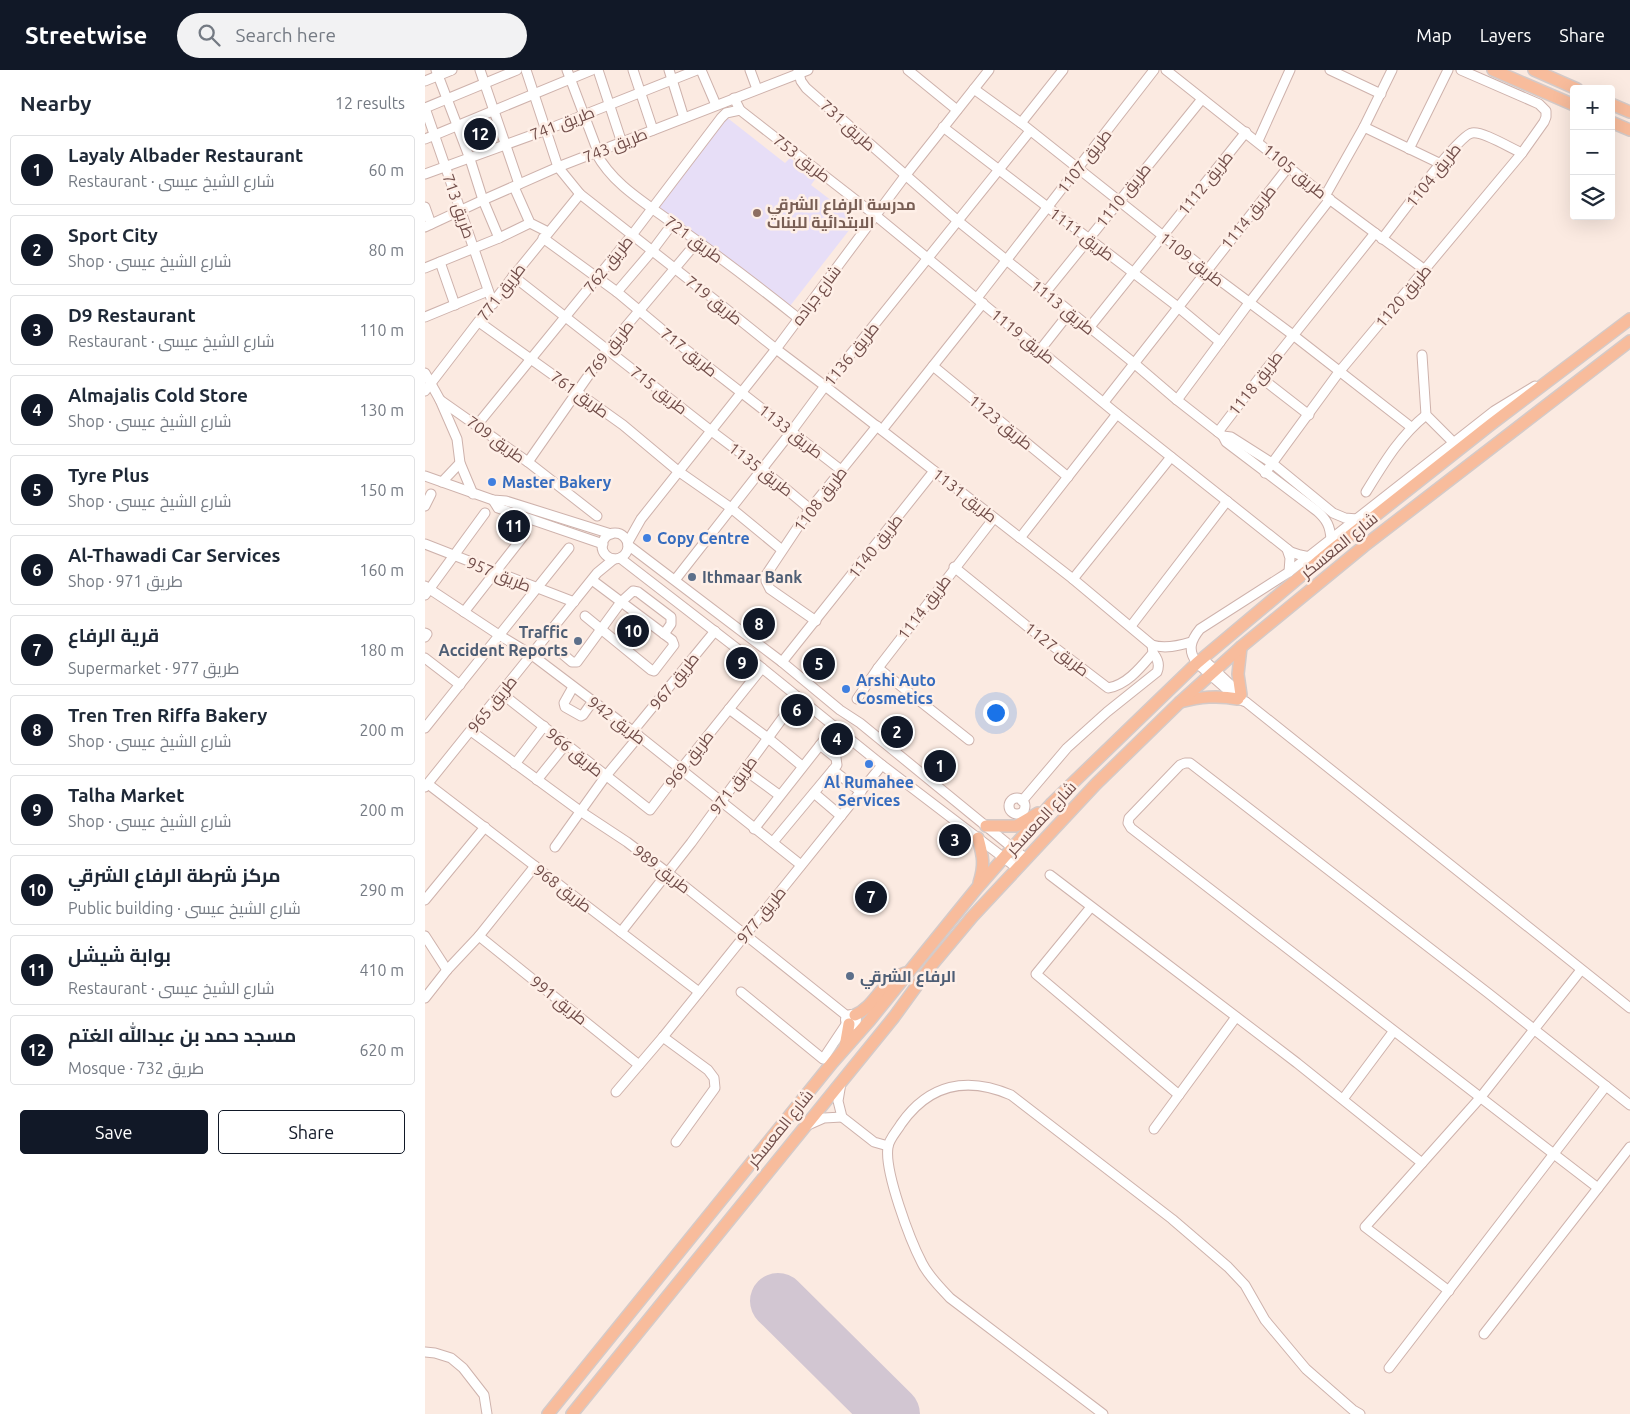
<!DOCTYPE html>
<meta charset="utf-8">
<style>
:root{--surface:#fff;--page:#f2f2f3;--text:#1f2937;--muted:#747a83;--line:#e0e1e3;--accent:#111827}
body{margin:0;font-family:Ubuntu,Cairo,sans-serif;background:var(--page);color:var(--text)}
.controls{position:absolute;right:15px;top:15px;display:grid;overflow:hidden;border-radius:5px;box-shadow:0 5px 20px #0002}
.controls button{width:45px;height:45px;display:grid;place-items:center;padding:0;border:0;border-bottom:1px solid var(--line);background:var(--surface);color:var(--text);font:25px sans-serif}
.you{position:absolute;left:570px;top:642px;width:18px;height:18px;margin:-12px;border:4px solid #fff;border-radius:50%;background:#1a73e8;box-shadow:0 0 0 8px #1a73e833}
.badge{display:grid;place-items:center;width:32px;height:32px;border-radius:50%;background:var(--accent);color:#fff;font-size:16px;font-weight:700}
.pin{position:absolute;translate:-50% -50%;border:2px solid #fff;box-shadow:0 1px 5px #0006}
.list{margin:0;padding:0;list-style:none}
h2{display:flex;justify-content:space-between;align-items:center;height:65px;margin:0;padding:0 20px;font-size:21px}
h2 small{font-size:16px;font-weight:400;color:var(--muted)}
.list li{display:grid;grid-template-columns:32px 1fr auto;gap:15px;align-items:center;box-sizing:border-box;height:70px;margin:0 10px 10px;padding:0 10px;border:1px solid var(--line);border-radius:5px}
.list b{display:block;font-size:19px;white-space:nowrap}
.list p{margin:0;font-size:16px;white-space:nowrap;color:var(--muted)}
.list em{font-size:16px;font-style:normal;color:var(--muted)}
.actions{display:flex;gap:10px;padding:15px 20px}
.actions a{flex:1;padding:11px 0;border:1px solid var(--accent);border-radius:5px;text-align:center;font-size:18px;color:var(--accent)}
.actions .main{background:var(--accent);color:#fff}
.icon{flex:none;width:28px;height:28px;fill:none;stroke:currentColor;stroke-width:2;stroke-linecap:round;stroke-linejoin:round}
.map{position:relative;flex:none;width:1205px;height:1344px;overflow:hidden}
header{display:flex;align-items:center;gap:30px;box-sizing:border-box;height:70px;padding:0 25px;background:var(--accent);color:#fff}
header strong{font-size:24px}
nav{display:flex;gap:28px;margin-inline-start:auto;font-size:18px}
.search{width:350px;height:45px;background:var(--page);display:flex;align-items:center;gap:12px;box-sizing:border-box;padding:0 18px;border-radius:28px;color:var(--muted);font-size:19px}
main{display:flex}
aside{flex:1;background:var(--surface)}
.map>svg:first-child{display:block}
</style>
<header>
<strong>Streetwise</strong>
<div class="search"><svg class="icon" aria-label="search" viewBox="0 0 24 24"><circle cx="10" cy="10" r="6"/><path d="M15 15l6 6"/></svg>Search here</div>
<nav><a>Map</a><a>Layers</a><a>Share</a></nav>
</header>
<main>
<aside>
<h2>Nearby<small>12 results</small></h2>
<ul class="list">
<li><span class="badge">1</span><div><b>Layaly Albader Restaurant</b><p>Restaurant · شارع الشيخ عيسى</p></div><em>60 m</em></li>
<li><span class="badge">2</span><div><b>Sport City</b><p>Shop · شارع الشيخ عيسى</p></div><em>80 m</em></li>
<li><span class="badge">3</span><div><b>D9 Restaurant</b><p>Restaurant · شارع الشيخ عيسى</p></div><em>110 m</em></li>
<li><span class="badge">4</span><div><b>Almajalis Cold Store</b><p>Shop · شارع الشيخ عيسى</p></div><em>130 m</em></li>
<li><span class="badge">5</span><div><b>Tyre Plus</b><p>Shop · شارع الشيخ عيسى</p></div><em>150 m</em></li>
<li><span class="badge">6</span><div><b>Al-Thawadi Car Services</b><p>Shop · طريق 971</p></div><em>160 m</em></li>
<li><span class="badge">7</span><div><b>قرية الرفاع</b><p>Supermarket · طريق 977</p></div><em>180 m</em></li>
<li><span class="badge">8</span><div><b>Tren Tren Riffa Bakery</b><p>Shop · شارع الشيخ عيسى</p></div><em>200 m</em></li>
<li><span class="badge">9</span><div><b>Talha Market</b><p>Shop · شارع الشيخ عيسى</p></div><em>200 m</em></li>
<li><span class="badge">10</span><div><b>مركز شرطة الرفاع الشرقي</b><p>Public building · شارع الشيخ عيسى</p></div><em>290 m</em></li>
<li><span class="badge">11</span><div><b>بوابة شيشل</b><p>Restaurant · شارع الشيخ عيسى</p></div><em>410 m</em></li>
<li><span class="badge">12</span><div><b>مسجد حمد بن عبدالله الغتم</b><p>Mosque · طريق 732</p></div><em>620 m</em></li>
</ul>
<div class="actions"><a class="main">Save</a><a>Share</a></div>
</aside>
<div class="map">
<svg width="1205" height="1344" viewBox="0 0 1205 1344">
<rect width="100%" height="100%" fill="#fbeae1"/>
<path fill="#e7def7" d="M300 46 360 93 365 88 391 108 386 115 432 150 365 236 233 137Z"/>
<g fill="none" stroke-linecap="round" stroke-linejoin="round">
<path stroke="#d2c6d2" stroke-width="56" d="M353 1231 467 1344"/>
<g stroke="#ceb2ac" stroke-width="11">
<g id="minor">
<path d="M11 0 45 89 58 130 74 168"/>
<path d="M55 0 94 114"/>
<path d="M101 0 133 97 155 124 295 234 351 279 400 316 648 509 727 575C740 579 753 576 766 572"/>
<path d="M142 0 173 82"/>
<path d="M173 0 197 73"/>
<path d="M208 0 228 60"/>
<path d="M244 0 259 48"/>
<path d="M276 0 291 35"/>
<path d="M325 0 332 19"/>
<path d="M373 0 376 11 381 18 533 151 710 294 752 330 798 366 801 372 892 441C902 450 905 456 906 469"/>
<path d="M483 0 532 40"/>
<path d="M741 0 900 126 1000 200"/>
<path d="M905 0 956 24"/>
<path d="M0 11 27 0"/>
<path d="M549 19 596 53 781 200 868 265 986 357"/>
<path d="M309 28 315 40 450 145 692 344 866 482 875 485 885 487"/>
<path d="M0 38 68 234"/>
<path d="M0 38 92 0"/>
<path d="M596 53 638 0"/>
<path d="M518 57 753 237 795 272"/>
<path d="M939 57 1016 94"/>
<path d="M0 69 167 0"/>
<path d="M833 71 865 0"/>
<path d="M984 79 1023 0"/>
<path d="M171 83C189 116 221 133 250 155 292 185 333 216 373 248"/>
<path d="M0 104 121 60 272 0"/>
<path d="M89 117 105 153 123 162"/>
<path d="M900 126 939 57 967 0"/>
<path d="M0 137 6 154"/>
<path d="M0 157 58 130 133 97 383 0"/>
<path d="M118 168 192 222 259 278 416 400"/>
<path d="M957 169C970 153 1033 65 1047 63 1058 61 1085 78 1097 83"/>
<path d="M15 192 30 235"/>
<path d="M0 198 74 168 105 153"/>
<path d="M88 206 285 360 337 399 385 439"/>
<path d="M192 222 227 181 248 153"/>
<path d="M620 223 777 29"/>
<path d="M552 228 729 0"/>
<path d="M0 247 63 221"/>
<path d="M54 252 198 355 253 401 306 438 357 480"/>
<path d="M664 258 821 62"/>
<path d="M615 280 645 242"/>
<path d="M997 285 1001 345 1029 373"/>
<path d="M508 296 643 407"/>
<path d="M0 303 15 330 32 369 35 393 48 424"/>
<path d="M835 307 884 345"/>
<path d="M1110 316 1069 341 864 502 775 559C766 570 762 580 772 593L813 629 821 632 1205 938"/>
<path d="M0 321 86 209 155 124"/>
<path d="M15 330 103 392 172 446"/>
<path d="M752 330 824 233 905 129"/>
<path d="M679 332 864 96"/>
<path d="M52 355 207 165 296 48 301 43 315 40"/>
<path d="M457 360 558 233"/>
<path d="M793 362 835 307 950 163"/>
<path d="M798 366 806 367 847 393 908 443 920 448 932 449"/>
<path d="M103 392 182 279 272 172"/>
<path d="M840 403 914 302 1097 83 1119 52 1121 47V41L1114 34 1036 0"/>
<path d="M0 406 68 430 81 431 186 464"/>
<path d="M17 412 35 393"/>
<path d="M941 422C959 393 974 367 1001 345"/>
<path d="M68 430 73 438 178 474"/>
<path d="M0 436 6 424"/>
<circle cx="190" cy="476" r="13"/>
<path d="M595 468 692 344"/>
<path d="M203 472 216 449 351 279 480 106 564 0"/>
<path d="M0 474 149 532"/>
<path d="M203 475 357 592 415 640 435 653 600 788"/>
<path d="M862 479 865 488 864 502"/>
<path d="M195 488 337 598 457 695 592 798"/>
<path d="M529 497 603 557 683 618C702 615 716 597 728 583L727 575"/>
<path d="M648 509 746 387"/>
<path d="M250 510 366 362 400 316 605 61"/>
<path d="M0 516 74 565 107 585 214 666 376 795"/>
<path d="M0 525 60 443"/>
<path d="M39 542 100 464"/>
<path d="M160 546 226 600 229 601 249 575 247 570 167 510"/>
<path d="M391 551 345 519 341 511V505L385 439 452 356"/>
<path d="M706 556 802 431"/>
<path d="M0 563 2 564 0 567"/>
<path d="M134 581 147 592H152L196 532 208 521 213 522 246 547V554L239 564"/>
<path d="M0 588 35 615"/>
<path d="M777 588 810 619"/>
<path d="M357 592 509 401"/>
<path d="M453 598 544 670"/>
<path d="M148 617 139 633 140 637 156 646 158 645 168 631"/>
<path d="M76 623 225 740 256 699 337 598"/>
<path d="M432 629 453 598 569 448"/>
<path d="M304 639 343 668 377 696"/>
<path d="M0 658 144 478"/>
<path d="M46 661 155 741 202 772 243 803 422 946"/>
<path d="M208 661 290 561"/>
<path d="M90 694 119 656"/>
<path d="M320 700 354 725"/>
<path d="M408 700 436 722"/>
<path d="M112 710 141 674"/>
<path d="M3 714 274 922"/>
<path d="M0 717 172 503 189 489"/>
<path d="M389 723 416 746"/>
<circle cx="592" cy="736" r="8"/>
<path d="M597 731 642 678 682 642 732 602C735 595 733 589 728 583"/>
<path d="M329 759 410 656"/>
<path d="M348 772 412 695 411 688 395 675"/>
<path d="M130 777 180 707 214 666"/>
<path d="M625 805 872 993 997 1093"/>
<path d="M0 830 60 757"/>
<path d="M666 837 611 904 754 1025"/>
<path d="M196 862 266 773 373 627"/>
<path d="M0 866 22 900"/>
<path d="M54 866 214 995"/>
<path d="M316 922 398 989 422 953"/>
<path d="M0 928 22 900 54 866 110 796"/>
<circle cx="426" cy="950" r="5.5"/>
<path d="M238 967 283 1000 289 1008 290 1018 251 1072"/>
<path d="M416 1013 413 1031 417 1047 449 1072 463 1076"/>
<path d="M191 1022 238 967 457 695"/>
<path d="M918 1029 968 962"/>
<path d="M381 1056 399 1048 417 1047"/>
<path d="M729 1059 811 947"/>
<path d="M1173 1118 706 758 703 753 704 748 755 695 760 693H765L1063 923 1205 1035"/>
<path d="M1024 1221 940 1157 1055 1028 1156 900"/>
<path d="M1059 1264 1205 1077"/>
<path d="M0 1282 10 1283 26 1288 38 1298 59 1325 62 1344"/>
<path d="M964 1298 1181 1016"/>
<path d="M678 1344 525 1228C515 1217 504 1207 497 1193 485 1170 459 1101 463 1077 464 1069 472 1061 476 1054 504 1014 542 1006 586 1025L747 1149 803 1197 820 1215 840 1250 881 1299 928 1340 935 1344"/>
</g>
</g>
<g stroke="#d4cac8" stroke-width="14">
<g id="major">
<path d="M1068 0 1149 35"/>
<path d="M1109 0 1152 19"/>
<path d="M1186 34 1205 42"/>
<path d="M1186 52 1205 60"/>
<path d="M816 577 813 604 816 625"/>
<path d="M755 632C775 627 792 625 813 629"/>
<path d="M561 756H591L613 743"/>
<path d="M553 768C558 787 560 794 554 813"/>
<path d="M430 945C451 936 455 912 480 903"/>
<path d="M420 977 424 954"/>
<path d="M123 1344 407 993 445 950 552 818 627 733 772 593 908 479 1065 355 1205 249"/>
<path d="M147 1344 469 947 506 896 547 847 671 714 754 633 816 577 939 476 1205 271"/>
</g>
</g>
<use href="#minor" stroke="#fff" stroke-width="9"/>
<use href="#major" stroke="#f8bc9c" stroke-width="11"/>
</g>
<circle fill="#8d6e63" stroke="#feefe7" stroke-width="2" cx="332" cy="143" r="5"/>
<g fill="#3f7fe0" stroke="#feefe7" stroke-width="2">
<circle cx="67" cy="412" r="5"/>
<circle cx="222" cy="468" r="5"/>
<circle cx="421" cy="619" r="5"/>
<circle cx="444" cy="694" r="5"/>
</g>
<g fill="#5c6f8a" stroke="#feefe7" stroke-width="2">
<circle cx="267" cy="507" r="5"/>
<circle cx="153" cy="571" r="5"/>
<circle cx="425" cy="906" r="5"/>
</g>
<g text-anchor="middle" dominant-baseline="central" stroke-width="5" stroke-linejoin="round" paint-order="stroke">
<g font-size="16" fill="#714d49" stroke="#feefe7">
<text transform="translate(137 53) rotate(-21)">طريق 741</text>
<text transform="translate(423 55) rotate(42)">طريق 731</text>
<text transform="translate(190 75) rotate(-22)">طريق 743</text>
<text transform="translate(377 88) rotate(38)">طريق 753</text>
<text transform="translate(659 91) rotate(-52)">طريق 1107</text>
<text transform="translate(870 101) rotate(39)">طريق 1105</text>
<text transform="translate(1008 105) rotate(-51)">طريق 1104</text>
<text transform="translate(780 113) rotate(-51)">طريق 1112</text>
<text transform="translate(698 125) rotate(-51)">طريق 1110</text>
<text transform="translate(34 136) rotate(71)">طريق 713</text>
<text transform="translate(823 147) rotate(-51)">طريق 1114</text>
<text transform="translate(657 164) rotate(37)">طريق 1111</text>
<text transform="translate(269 169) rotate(36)">طريق 721</text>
<text transform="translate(767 189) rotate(38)">طريق 1109</text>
<text transform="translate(183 194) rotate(-51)">طريق 762</text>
<text transform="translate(76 222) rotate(-53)">طريق 771</text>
<text transform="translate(391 225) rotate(-53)">شارع جراده</text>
<text transform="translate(978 226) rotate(-50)">طريق 1120</text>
<text transform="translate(289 230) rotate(39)">طريق 719</text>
<text transform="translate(638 237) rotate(39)">طريق 1113</text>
<text transform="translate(598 266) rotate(39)">طريق 1119</text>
<text transform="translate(184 279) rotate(-52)">طريق 769</text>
<text transform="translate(264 282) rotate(39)">طريق 717</text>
<text transform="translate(426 284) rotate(-51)">طريق 1136</text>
<text transform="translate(830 313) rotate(-52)">طريق 1118</text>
<text transform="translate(234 320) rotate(38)">طريق 715</text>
<text transform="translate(155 324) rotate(36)">طريق 761</text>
<text transform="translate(576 352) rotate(39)">طريق 1123</text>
<text transform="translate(366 361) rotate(38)">طريق 1133</text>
<text transform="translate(71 369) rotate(36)">طريق 709</text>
<text transform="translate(336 399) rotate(38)">طريق 1135</text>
<text transform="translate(540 425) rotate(38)">طريق 1131</text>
<text transform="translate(395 429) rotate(-53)">طريق 1108</text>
<text transform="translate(914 475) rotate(-39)">شارع المعسكر</text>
<text transform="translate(450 476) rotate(-52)">طريق 1140</text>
<text transform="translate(74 504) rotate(22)">طريق 957</text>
<text transform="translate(499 537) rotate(-53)">طريق 1114</text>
<text transform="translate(632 579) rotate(38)">طريق 1127</text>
<text transform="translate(249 611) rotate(-51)">طريق 967</text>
<text transform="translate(67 634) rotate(-51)">طريق 965</text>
<text transform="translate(192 650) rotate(37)">طريق 942</text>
<text transform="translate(150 682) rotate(39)">طريق 966</text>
<text transform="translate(264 689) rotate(-52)">طريق 969</text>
<text transform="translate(308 715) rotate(-54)">طريق 971</text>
<text transform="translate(616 748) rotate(-47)">شارع المعسكر</text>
<text transform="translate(237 799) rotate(38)">طريق 989</text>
<text transform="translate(138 818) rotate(37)">طريق 968</text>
<text transform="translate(336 845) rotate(-51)">طريق 977</text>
<text transform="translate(134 930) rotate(39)">طريق 991</text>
<text transform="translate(355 1058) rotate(-51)">شارع المعسكر</text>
</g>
<g font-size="16" font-weight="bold" fill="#785e54" stroke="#feefe7" text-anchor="start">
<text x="342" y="134">مدرسة الرفاع الشرقي<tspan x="342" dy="18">الابتدائية للبنات</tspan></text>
</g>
<g font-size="16" font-weight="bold" fill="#366cbe" stroke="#feefe7" text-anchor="start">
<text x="77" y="412">Master Bakery</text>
<text x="232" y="468">Copy Centre</text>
<text x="431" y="610">Arshi Auto<tspan x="431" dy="18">Cosmetics</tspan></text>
<text x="444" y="712" text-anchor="middle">Al Rumahee<tspan x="444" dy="18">Services</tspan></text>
</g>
<g font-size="16" font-weight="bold" fill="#4e5e75" stroke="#feefe7" text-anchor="start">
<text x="277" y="507">Ithmaar Bank</text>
<text x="143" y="562" text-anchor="end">Traffic<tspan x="143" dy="18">Accident Reports</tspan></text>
<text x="435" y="906">الرفاع الشرقي</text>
</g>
</g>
</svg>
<div class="controls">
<button>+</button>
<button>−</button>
<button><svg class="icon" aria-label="layers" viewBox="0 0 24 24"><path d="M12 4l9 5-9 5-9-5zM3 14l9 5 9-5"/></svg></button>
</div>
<div class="you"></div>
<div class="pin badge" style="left:515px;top:696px">1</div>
<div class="pin badge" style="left:472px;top:662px">2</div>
<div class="pin badge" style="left:530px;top:770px">3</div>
<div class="pin badge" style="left:412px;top:669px">4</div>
<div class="pin badge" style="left:394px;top:594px">5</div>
<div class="pin badge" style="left:372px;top:640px">6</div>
<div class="pin badge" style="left:446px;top:827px">7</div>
<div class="pin badge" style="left:334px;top:554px">8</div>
<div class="pin badge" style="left:317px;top:593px">9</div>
<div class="pin badge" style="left:208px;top:561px">10</div>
<div class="pin badge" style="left:89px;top:456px">11</div>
<div class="pin badge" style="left:55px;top:64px">12</div>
</div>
</main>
